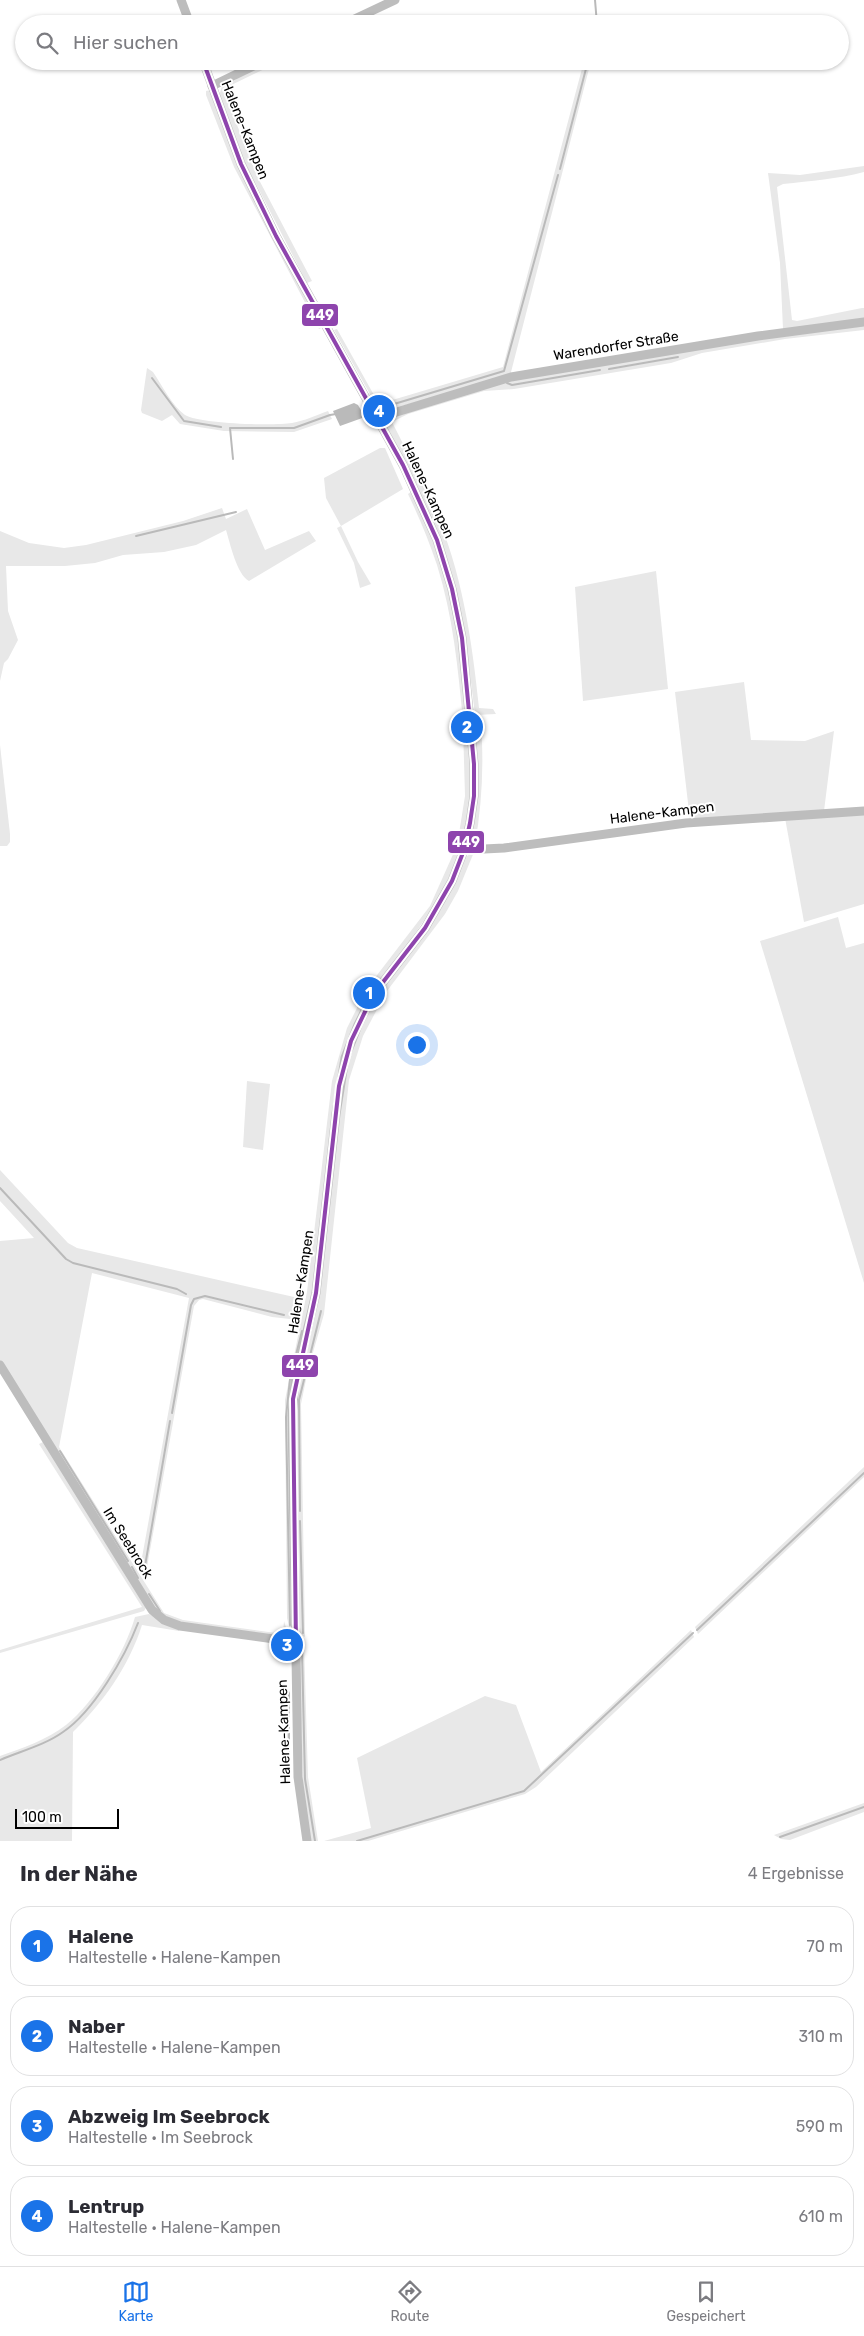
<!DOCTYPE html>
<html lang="de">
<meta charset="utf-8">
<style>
:root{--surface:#fff;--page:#f2f2f3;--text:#2b2b33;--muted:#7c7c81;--line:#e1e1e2;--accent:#1a73e8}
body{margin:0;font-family:Rubik,sans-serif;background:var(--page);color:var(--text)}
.scale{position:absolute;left:15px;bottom:12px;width:104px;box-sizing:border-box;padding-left:5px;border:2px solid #000;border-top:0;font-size:14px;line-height:18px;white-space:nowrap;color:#000;-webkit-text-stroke:4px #fff;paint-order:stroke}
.you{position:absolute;left:416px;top:1044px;width:18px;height:18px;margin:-12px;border:4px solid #fff;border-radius:50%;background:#1a73e8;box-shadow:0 0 0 8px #1a73e833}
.badge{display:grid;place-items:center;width:32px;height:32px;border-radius:50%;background:var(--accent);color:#fff;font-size:16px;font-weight:700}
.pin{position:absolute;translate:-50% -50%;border:2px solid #fff;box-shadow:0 1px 5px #0006}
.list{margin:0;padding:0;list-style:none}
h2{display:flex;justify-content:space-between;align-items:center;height:65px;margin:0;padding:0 20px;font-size:21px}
h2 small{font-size:16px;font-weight:400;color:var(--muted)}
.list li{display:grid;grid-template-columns:32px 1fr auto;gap:15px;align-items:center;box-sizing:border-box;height:80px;margin:0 10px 10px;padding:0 10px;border:1px solid var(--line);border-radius:20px}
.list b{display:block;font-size:19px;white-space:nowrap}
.list p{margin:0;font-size:16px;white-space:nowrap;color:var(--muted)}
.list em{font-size:16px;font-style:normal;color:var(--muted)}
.icon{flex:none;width:28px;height:28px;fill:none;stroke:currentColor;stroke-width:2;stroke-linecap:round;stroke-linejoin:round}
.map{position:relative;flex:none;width:864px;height:1841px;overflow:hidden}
.search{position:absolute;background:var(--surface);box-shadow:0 1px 4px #0004;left:15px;right:15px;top:15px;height:55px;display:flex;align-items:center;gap:12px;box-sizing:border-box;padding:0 18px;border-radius:28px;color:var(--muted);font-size:19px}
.sheet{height:425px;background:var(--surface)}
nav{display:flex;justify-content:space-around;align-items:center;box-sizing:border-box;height:70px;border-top:1px solid var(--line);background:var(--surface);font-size:14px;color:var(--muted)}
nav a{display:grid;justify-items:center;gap:2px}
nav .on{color:var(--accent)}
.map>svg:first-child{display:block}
</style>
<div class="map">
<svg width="864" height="1841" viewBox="0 0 864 1841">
<rect width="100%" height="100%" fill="#fff"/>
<g fill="#e8e8e8">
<path d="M268 61H281L223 89 257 176 312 281 307 283 243 159 219 96 222 86 235 80 239 75Z"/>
<path d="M584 61H591L510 376 380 412 334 330 337 329 379 404 503 367Z"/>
<path d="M210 90 323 327 319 329 234 167 206 95V91Z"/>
<path d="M864 166V172C837 179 811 181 783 184L777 187 792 320 797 321 862 308H864V319L783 329 780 263 768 173 800 175Z"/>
<path d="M864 324V330L785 339 702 353 671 363 514 389 484 391 408 414 392 422C406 450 422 479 434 508 462 571 472 640 479 708L493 709 496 714 475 715 469 666 437 530 385 426 386 419 490 385 610 362Z"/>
<path d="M147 368 153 372C162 385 172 406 185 415 200 424 273 426 292 423 304 421 317 415 328 411L332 419 294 432 224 431 180 424 172 415 162 421 142 413 141 410Z"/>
<path d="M380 448H385L403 489 341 526 358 562 371 584 360 588 354 563 337 528 341 526 326 498 324 478Z"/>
<path d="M411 492C451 560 459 642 468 718L463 721C458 668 453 616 437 565 429 541 419 517 408 494Z"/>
<path d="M222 508 226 519 247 509 265 550 309 531 316 541 249 581C237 575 230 543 226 530L196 545 164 552 123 555 95 563 65 566H6L8 611 18 640 8 659 4 663 0 681V531L29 543 64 548 86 545 183 521Z"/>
<path d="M656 571 668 689 583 701 575 587Z"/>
<path d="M744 682 751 740 805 741 834 731 824 811 690 820 675 692Z"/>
<path d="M481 723C484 765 482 804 475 845L470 840 478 760 475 729Z"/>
<path d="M463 726H466L471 765 470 797 462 845 457 846 465 796Z"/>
<path d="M0 745 10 834V842L7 846H0Z"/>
<path d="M864 813V904L804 922 785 818Z"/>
<path d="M455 850 459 854C440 903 411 940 379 981L371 983 430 906Z"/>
<path d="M474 852 458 891 445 914 387 991 385 983 441 909 465 857Z"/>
<path d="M838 917 846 948 864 943V1283L760 941Z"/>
<path d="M367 988 370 992 352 1030 312 1298 295 1373 291 1635 287 1618 285 1400 307 1292 332 1081 347 1028Z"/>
<path d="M380 997 383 998 363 1036 349 1080 324 1314 308 1370 301 1404 305 1637 300 1634 296 1426 298 1391 320 1287 340 1105 347 1069 357 1037 374 1001Z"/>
<path d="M247 1081 270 1084 263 1150 243 1147Z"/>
<path d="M0 1170 68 1243 77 1248 303 1299 299 1320 272 1317 203 1299 199 1300 194 1306 147 1567H143L141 1563 189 1298 92 1273 59 1447 164 1613 183 1620 283 1634 284 1621 289 1637 171 1621 158 1612 0 1361V1241L34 1238 0 1201Z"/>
<path d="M45 1441 147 1606 144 1611 0 1653V1650L142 1607 39 1444Z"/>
<path d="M864 1467V1477L698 1634 695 1627Z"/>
<path d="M149 1614 180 1628 179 1631 142 1625C129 1666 103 1703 73 1732L72 1841H0V1756C22 1748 47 1740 66 1725 95 1702 125 1652 135 1617Z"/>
<path d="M691 1630 694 1637 536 1787 525 1794 368 1841H324L371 1828 357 1758 485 1696 516 1705 541 1772Z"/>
<path d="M304 1645 308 1777 318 1841H311L303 1791 299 1652Z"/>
<path d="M286 1691H290V1777L287 1741Z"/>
<path d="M864 1803V1812L790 1840 781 1839 774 1835Z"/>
</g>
<path fill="#bababa" d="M354 403 358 405 365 417 340 426 333 411Z"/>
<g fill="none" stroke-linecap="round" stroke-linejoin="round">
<g stroke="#bababa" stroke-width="2">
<path d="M595 0 597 24"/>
<path d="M560 169 588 61"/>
<path d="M609 369 678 357"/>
<path d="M152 378 184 421 221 427"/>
<path d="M507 383 512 385 600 370"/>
<path d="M384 407 504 371 558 175"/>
<path d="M233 459 230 428H294L330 415 336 414"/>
<path d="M136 536 236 512"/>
<path d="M0 1188 66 1259 73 1263 177 1289 186 1294"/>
<path d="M172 1413 191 1305 194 1299 205 1296 284 1315"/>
<path d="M60 1451 128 1561"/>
<path d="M300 1511 299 1400 321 1311"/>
<path d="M300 1521 303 1633"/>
<path d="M145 1566 170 1421"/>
<path d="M132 1567 138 1578"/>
<path d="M149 1594 160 1611"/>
<path d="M290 1625 286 1417 290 1379 302 1331"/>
<path d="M697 1630 864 1473"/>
<path d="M302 1651 305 1779 315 1841"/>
<path d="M289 1693V1758"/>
<path d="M0 1760C21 1751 45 1745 63 1732 93 1712 125 1657 138 1623"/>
<path d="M780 1837 864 1807"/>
<path d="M357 1841 524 1791 693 1633"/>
</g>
<g stroke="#bdbdbd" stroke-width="9">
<path d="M181 0 190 24"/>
<path d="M344 24 395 0"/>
<path d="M203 61 241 164 276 236 403 465 437 540 452 589 462 638 474 764V796L470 823 464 850 452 881 425 928 373 995 358 1025 345 1058 336 1114 316 1293 295 1382 292 1416 298 1777 307 1841"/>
<path d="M212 86 264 61"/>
<path d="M377 418 511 377 758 336 864 322"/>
<path d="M464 850 504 848 686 823 864 811"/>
<path d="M0 1365 152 1610 164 1620 180 1626 296 1642"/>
</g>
<g stroke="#fff" stroke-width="8">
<path id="bus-1" d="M203 61 241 164 276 236 403 465 437 540 452 589 462 638 474 764V796L470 823 464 850 452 881 425 928 373 995 351 1041 339 1086 316 1293 293 1399 296 1645"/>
</g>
<use href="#bus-1" stroke="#8e44ad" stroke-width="4"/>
</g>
<g text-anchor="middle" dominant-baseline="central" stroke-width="4" stroke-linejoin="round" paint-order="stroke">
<g font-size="14" fill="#000" stroke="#fff">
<text transform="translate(245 130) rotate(68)">Halene-Kampen</text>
<text transform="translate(616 346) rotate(-9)">Warendorfer Straße</text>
<text transform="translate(428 490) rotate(65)">Halene-Kampen</text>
<text transform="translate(662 813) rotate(-7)">Halene-Kampen</text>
<text transform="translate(301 1282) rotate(-81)">Halene-Kampen</text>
<text transform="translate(128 1543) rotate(58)">Im Seebrock</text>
<text transform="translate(284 1732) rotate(-92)">Halene-Kampen</text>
</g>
</g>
<g stroke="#fff" stroke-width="2">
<rect x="301" y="303" width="38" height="24" rx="5" fill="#8e44ad"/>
<rect x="447" y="830" width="38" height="24" rx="5" fill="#8e44ad"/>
<rect x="281" y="1354" width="38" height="24" rx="5" fill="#8e44ad"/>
</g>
<g font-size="14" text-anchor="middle" font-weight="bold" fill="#fff">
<text x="320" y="320">449</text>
<text x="466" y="847">449</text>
<text x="300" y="1370">449</text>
</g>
</svg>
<div class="scale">100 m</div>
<div class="you"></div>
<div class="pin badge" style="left:369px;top:993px">1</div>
<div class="pin badge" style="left:467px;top:727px">2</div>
<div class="pin badge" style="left:287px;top:1645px">3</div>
<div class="pin badge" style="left:379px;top:411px">4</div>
<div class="search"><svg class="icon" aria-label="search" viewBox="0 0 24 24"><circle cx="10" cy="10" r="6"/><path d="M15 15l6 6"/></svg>Hier suchen</div>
</div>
<section class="sheet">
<h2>In der Nähe<small>4 Ergebnisse</small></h2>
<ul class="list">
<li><span class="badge">1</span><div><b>Halene</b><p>Haltestelle · Halene-Kampen</p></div><em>70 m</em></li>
<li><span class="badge">2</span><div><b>Naber</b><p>Haltestelle · Halene-Kampen</p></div><em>310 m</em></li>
<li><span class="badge">3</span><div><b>Abzweig Im Seebrock</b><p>Haltestelle · Im Seebrock</p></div><em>590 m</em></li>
<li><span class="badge">4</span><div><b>Lentrup</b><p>Haltestelle · Halene-Kampen</p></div><em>610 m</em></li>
</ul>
</section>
<nav>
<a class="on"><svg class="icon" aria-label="map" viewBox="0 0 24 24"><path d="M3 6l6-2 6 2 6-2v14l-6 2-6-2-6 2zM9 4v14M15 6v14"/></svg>Karte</a>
<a><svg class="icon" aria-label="directions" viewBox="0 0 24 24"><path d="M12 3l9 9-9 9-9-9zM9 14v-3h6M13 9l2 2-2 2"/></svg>Route</a>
<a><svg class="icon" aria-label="saved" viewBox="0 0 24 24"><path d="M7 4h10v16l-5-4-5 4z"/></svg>Gespeichert</a>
</nav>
